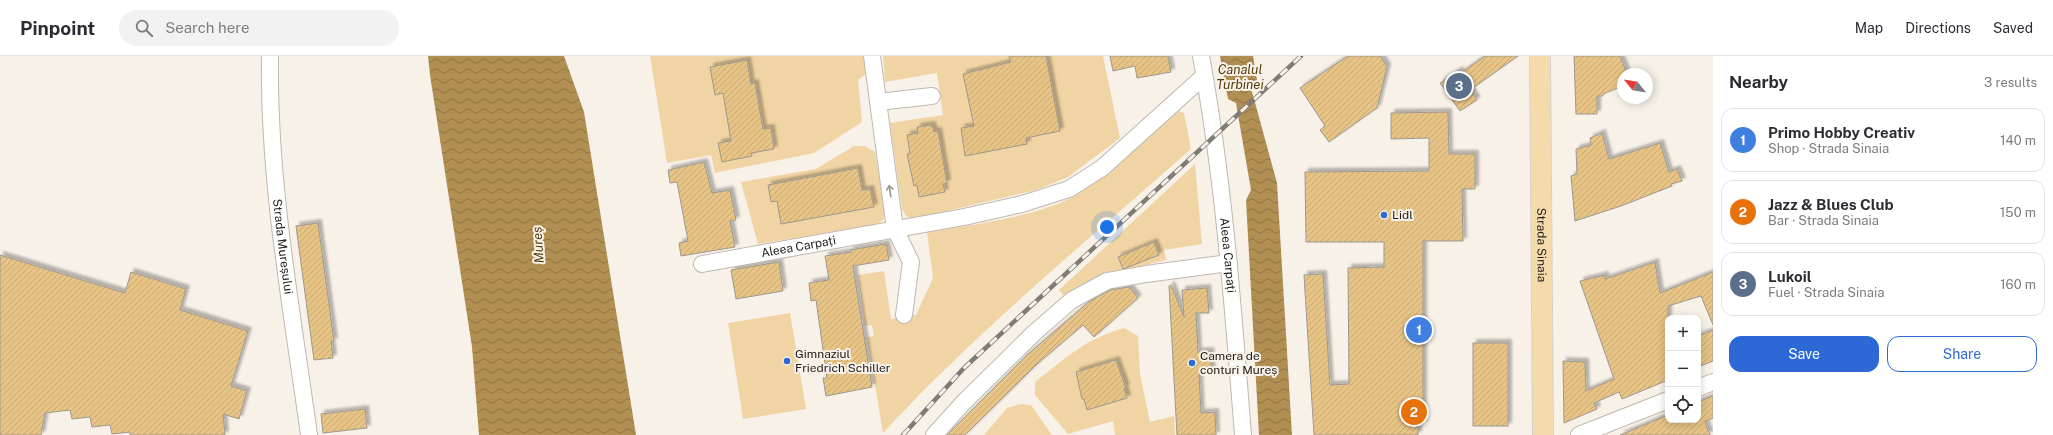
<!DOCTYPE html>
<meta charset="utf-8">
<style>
:root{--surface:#fff;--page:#f2f2f3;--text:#2b2b33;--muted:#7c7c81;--line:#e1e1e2;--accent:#2c68d6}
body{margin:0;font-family:"Public Sans",sans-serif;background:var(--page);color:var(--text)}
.controls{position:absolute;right:12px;bottom:12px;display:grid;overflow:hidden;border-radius:8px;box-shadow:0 2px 10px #0003}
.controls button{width:36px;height:36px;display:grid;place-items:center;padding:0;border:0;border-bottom:1px solid var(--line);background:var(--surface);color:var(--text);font:20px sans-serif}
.compass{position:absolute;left:1617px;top:12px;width:36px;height:36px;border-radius:50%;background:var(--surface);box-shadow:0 2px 10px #0003;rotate:300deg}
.you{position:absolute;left:1107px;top:171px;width:14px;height:14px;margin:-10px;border:3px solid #fff;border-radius:50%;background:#1a73e8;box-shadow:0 0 0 6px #1a73e833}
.badge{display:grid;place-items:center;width:26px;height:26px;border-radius:50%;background:var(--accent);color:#fff;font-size:13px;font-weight:700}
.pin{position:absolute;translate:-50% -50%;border:2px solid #fff;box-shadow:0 1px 4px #0006}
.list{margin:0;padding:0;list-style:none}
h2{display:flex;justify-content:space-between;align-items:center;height:52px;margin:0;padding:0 16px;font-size:17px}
h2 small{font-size:13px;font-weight:400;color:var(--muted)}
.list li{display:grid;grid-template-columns:26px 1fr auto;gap:12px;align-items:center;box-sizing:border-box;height:64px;margin:0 8px 8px;padding:0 8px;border:1px solid var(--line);border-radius:12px}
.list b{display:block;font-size:15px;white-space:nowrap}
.list p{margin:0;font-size:13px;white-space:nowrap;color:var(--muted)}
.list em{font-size:13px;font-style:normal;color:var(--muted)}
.actions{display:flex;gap:8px;padding:12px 16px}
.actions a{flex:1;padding:9px 0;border:1px solid var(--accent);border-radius:12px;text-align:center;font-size:14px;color:var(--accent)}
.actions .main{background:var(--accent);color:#fff}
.icon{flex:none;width:22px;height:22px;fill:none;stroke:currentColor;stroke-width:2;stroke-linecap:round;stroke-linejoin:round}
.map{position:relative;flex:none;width:1713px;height:379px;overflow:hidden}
header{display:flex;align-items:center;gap:24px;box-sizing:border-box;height:56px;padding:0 20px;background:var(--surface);border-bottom:1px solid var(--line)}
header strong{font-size:19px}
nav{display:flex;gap:22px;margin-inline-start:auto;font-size:14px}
.search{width:280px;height:36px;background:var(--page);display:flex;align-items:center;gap:10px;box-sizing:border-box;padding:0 14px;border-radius:22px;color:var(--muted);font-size:15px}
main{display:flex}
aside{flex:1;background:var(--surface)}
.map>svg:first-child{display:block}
</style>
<header>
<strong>Pinpoint</strong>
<div class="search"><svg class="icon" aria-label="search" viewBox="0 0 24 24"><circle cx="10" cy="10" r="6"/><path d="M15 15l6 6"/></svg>Search here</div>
<nav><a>Map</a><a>Directions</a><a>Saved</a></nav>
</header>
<main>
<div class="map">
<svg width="1713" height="379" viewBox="0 0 1713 379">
<defs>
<pattern id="water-waves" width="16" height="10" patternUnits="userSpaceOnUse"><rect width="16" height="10" fill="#b18f53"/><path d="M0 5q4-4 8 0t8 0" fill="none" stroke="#8f7444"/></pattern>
<pattern id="building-hatch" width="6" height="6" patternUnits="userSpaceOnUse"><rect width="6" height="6" fill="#e7c486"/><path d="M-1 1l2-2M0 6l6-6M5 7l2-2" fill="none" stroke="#c6a873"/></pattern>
<filter id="shadow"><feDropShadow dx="3.5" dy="-3.5" stdDeviation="1" flood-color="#0004"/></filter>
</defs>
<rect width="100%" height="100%" fill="#f7f1e8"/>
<g fill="#f1d4a3">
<path d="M650 0H865L867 17 858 24 862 66 814 97 715 117 711 99 667 107Z"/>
<path d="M883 0H1103L1120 82 1068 121 1036 134 913 163 906 160 902 153 890 67 943 59 937 17 885 26Z"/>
<path d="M1179 55 1184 57 1191 93C1087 185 978 274 883 377L867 281 874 280 872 269 865 270 858 219 884 215 891 263 916 259 933 222 927 176C970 169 1037 161 1074 140 1109 120 1139 88 1170 61Z"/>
<path d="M854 90H865L875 96 885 154 884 163 877 169 758 188 741 126 816 113Z"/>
<path d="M1195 108 1202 188 1164 194 1166 204 1108 218 1088 226 1064 240 1059 234Z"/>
<path d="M790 257 806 353 743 363 728 267Z"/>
<path d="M1124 272 1138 280 1140 318 1150 366 1174 360 1175 379H1115L1113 365 1068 378 1035 339V326C1066 302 1085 283 1124 272Z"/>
<path d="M1021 348 1031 349 1052 379H984L1007 352Z"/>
</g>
<g fill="url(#water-waves)">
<path d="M428 0H564L584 56 636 379H479L472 291 430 19Z"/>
<path d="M1220 0H1253L1257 24 1251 32 1277 127 1292 379H1259L1246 144 1251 134 1236 47 1228 43Z"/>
</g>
<g fill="url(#building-hatch)" stroke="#9d988f" filter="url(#shadow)">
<path d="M1009 0H1046L1060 75 1026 82 1027 88 965 100 961 72 974 70 963 18 1011 6Z"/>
<path d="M1110 0H1168L1171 16 1137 22 1135 10 1113 15Z"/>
<path d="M1348 0H1380L1387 11 1377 52 1329 86 1320 74 1325 70 1300 32Z"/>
<path d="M1485 0H1518L1470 34 1477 44 1460 55 1440 27 1459 14 1461 17Z"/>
<path d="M1574 0H1620L1627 18H1623V30L1603 38V40H1597V58H1576Z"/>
<path d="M747 4 751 28 755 27 763 73 771 72 774 93 751 97 752 100 722 106 718 87 731 85 723 37 715 39 710 11Z"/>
<path d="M1448 56 1449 98H1475V133H1462L1463 185H1423V368H1418V379H1314L1304 219 1323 218 1330 329 1349 328 1348 212 1384 211V186H1306L1305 116 1429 115V82L1391 83V57Z"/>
<path d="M932 69 934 76 938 75 947 127 943 128 945 136 919 141 917 129 914 130 907 98 910 97 907 79 918 77 917 71Z"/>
<path d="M1602 77 1609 103 1660 87 1669 116 1677 113 1682 125 1671 128 1672 130 1621 150 1575 165 1571 120 1577 118 1576 93 1591 89 1590 82Z"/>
<path d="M704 106 712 137 730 134 736 164 730 165 735 191 681 200 679 187 688 185 677 126 670 127 668 114Z"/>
<path d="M858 112 862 134 870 133 874 151 781 168 777 145 771 146 768 129Z"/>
<path d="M318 167 334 285H331L333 302 314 304 296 170Z"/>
<path d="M1154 186 1159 199 1123 213 1118 201Z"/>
<path d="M886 188 889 204 853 210 872 331 826 340 823 322H827L816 244 811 245 809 227 829 224 825 200 851 196 850 194Z"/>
<path d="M0 199 125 237 131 216 186 233 180 254 248 275 231 330 247 335 239 363 223 358 225 379H130V376L112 378 110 369 92 371 90 361 72 363 70 354 45 357 41 379H0Z"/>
<path d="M779 206 783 235 736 243 731 214Z"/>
<path d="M1655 206 1660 237 1713 216V269L1701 240 1668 250V324L1622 343 1619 336 1594 347 1597 353 1564 367 1563 305 1585 306 1586 335 1614 323 1580 225 1605 219V223Z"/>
<path d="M1171 229 1184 261 1182 234 1207 232 1209 257H1196L1198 296 1210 295 1212 317 1199 318 1201 357 1215 356 1216 379H1177L1169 230Z"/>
<path d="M1129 231 1138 242 1094 281 1083 269 1036 309 965 379H947L1027 299 1090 245 1110 234Z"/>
<path d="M1713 274V305L1698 311V280Z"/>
<rect x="1473" y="287" width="35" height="83"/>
<path d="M1116 304 1126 332H1124L1127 342 1087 354 1084 343H1082L1076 316Z"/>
<path d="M1713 340V362L1705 366 1710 379H1620L1668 359V364H1698V346Z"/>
<path d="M365 353 367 372 323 377 321 358Z"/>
</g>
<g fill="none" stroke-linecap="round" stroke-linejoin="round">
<g stroke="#beb9b0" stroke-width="18">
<g id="minor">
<path id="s1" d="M270 0C268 127 292 254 309 379"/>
<path d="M872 0 895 173 911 206 904 259"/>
<path id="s2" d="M1201 0C1224 125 1233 252 1243 379"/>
<path d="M878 46 932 40"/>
<path id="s3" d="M702 208 964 161 1022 148 1069 133 1102 112 1204 20"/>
<path d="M1698 332 1713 326"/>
<path d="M934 379 963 347 1034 277 1072 244 1107 225 1146 218 1229 207"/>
<path d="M1579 379 1668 344"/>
</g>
</g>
<g stroke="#d2d2d1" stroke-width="22">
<g id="major">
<path id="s4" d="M1540 0 1543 379"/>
</g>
</g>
<use href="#minor" stroke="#fff" stroke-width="16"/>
<use href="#major" stroke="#f5dbac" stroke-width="20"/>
<g stroke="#7f7b75" stroke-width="4.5">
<path id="rail" d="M903 379 964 312 1301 0"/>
</g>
<use href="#rail" stroke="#f7f1e8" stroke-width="3" stroke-dasharray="9" stroke-linecap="butt"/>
</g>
<defs><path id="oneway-shaft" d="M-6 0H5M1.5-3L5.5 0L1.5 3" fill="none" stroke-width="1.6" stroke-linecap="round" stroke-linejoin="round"/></defs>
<use stroke="#9a9998" href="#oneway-shaft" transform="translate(890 135) rotate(-98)"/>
<g fill="#2c68d6" stroke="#f7f1e8" stroke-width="1.5">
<circle cx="1384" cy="159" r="4"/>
<circle cx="787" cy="305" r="4"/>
<circle cx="1192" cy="307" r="4"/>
</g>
<g text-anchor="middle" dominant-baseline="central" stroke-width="4" stroke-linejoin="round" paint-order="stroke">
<g font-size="12" fill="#1f1d1a" stroke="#f7f1e8" text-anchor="start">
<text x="1392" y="159">Lidl</text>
<text x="795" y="298">Gimnaziul<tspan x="795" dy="14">Friedrich Schiller</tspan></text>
<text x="1200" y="300">Camera de<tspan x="1200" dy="14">conturi Mureș</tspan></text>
</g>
<g font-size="12" fill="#1f1d1a" stroke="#f7f1e8">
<text stroke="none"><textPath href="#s4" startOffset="189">Strada Sinaia</textPath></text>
<text stroke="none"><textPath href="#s1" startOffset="191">Strada Mureșului</textPath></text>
<text stroke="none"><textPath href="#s3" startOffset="98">Aleea Carpați</textPath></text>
<text stroke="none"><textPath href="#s2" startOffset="201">Aleea Carpați</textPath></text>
</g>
<g font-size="13" font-style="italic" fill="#543d0a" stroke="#f7f1e8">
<text x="1240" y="13">Canalul<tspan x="1240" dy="15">Turbinei</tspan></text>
<text transform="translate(538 189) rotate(-94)">Mureș</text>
</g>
</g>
</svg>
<div class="controls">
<button>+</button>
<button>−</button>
<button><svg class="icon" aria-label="locate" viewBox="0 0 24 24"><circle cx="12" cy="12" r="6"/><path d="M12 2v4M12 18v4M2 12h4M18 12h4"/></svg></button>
</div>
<svg class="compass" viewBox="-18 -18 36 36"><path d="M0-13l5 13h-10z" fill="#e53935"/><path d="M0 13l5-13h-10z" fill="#7c7c81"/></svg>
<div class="you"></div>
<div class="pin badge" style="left:1419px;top:274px;background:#3f7fe0">1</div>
<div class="pin badge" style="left:1414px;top:356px;background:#e8710a">2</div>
<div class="pin badge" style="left:1459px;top:30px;background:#5c6f8a">3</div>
</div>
<aside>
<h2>Nearby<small>3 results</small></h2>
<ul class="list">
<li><span class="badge" style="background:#3f7fe0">1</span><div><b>Primo Hobby Creativ</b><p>Shop · Strada Sinaia</p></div><em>140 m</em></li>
<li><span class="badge" style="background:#e8710a">2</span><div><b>Jazz &amp; Blues Club</b><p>Bar · Strada Sinaia</p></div><em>150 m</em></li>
<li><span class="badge" style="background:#5c6f8a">3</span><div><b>Lukoil</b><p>Fuel · Strada Sinaia</p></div><em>160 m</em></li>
</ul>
<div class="actions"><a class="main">Save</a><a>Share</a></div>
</aside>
</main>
